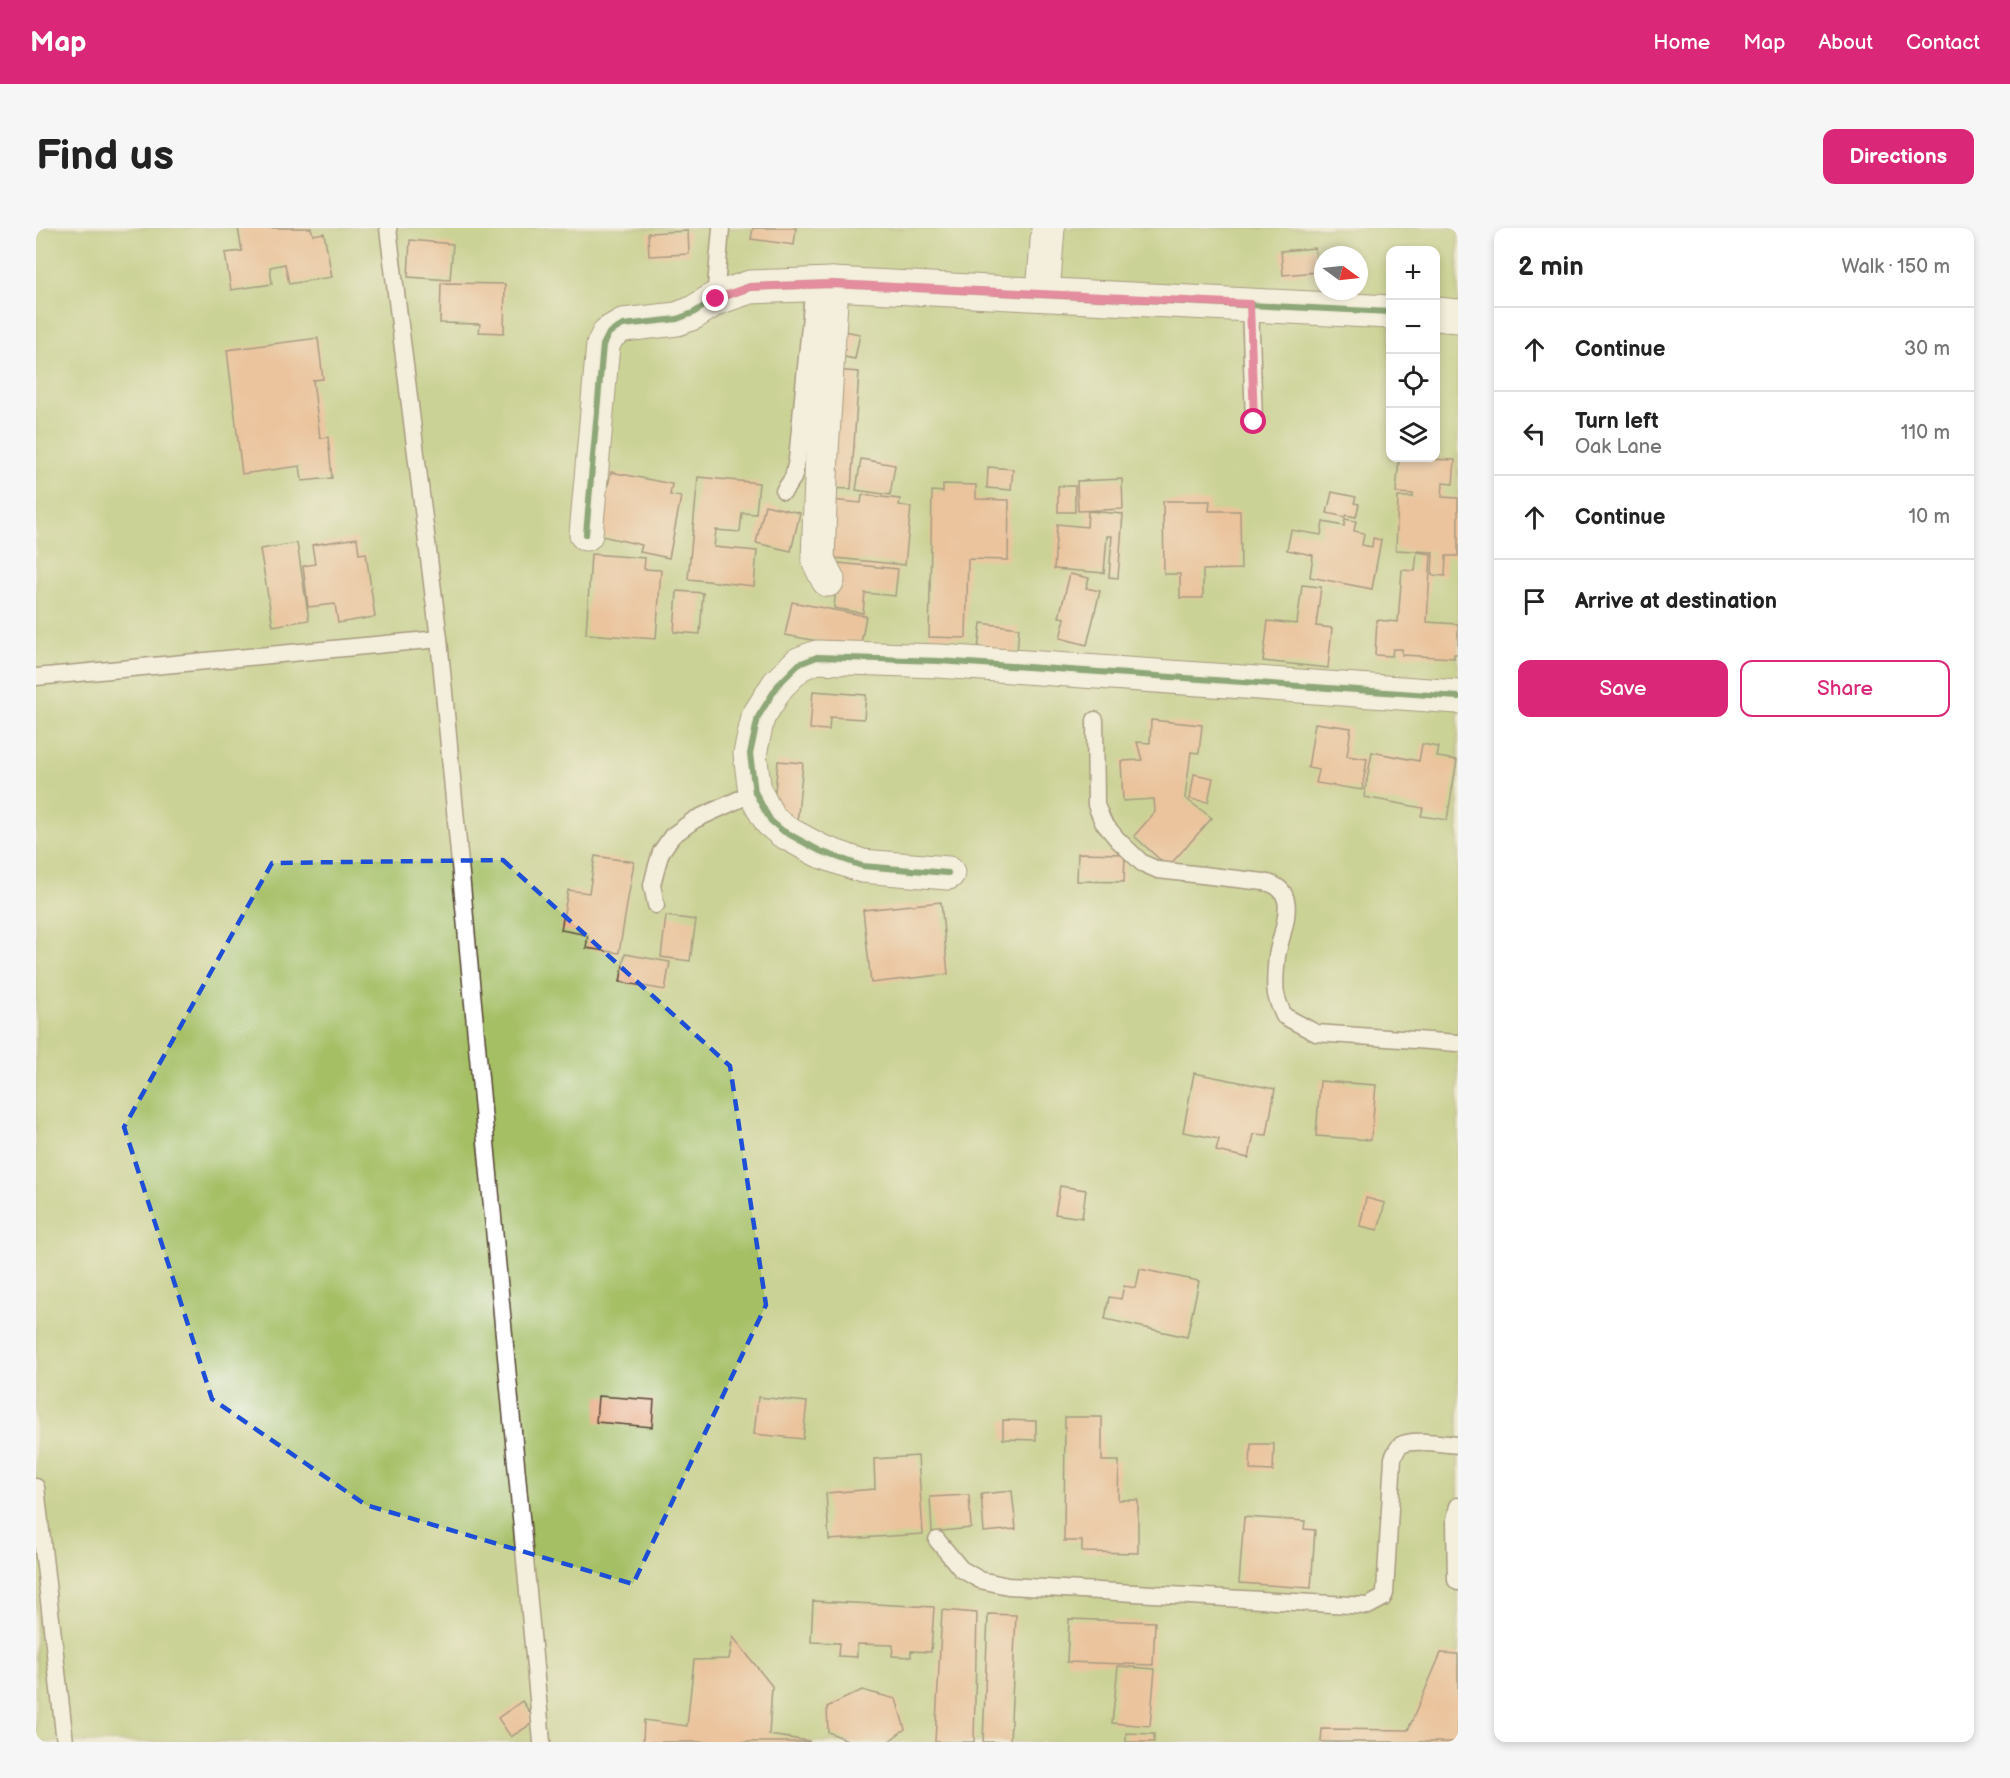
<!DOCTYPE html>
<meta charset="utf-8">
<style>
:root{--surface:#fff;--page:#f6f6f6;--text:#222;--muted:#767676;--line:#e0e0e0;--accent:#db2777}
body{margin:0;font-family:"Balsamiq Sans",sans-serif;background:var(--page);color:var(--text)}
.controls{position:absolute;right:18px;top:18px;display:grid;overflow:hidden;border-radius:12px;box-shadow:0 3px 9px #0003}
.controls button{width:54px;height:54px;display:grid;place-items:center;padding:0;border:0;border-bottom:2px solid var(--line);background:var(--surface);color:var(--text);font:30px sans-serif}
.compass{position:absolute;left:1278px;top:18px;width:54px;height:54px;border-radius:50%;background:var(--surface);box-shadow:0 3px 9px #0003;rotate:105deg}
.stop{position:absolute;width:18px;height:18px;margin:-14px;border:4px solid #db2777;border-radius:50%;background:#fff}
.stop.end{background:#db2777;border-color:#fff;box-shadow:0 2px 6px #0008}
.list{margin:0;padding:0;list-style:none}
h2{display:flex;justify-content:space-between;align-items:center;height:78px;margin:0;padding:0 24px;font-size:26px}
h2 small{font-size:20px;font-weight:400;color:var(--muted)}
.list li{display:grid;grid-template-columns:39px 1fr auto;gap:18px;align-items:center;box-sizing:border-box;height:84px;padding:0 24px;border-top:2px solid var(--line)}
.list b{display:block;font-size:22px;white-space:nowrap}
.list p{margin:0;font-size:20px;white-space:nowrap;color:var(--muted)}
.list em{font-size:20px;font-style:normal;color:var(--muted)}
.actions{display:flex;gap:12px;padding:18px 24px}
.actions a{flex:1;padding:14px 0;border:2px solid var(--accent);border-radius:12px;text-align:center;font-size:21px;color:var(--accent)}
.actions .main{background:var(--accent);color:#fff}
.icon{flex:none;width:33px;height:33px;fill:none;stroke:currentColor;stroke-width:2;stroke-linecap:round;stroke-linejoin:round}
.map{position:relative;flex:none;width:1422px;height:1514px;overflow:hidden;border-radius:12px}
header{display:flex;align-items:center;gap:36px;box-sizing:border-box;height:84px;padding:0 30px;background:var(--accent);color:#fff}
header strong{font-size:28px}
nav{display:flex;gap:33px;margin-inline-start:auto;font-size:21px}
.intro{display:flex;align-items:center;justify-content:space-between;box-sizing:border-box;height:144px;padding:0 36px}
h1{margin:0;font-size:42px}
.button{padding:15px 27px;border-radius:12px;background:var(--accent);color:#fff;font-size:21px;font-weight:700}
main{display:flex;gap:36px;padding:0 36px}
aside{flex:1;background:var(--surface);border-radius:12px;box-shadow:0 3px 9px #0003}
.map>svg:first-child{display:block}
</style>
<header>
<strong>Map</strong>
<nav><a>Home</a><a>Map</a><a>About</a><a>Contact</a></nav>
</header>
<div class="intro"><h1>Find us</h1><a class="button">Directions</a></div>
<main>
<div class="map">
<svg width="1422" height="1514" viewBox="0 0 1422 1514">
<rect width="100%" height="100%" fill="#f6f6f2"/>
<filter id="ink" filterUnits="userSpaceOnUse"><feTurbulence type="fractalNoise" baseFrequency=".0167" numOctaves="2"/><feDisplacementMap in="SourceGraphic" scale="12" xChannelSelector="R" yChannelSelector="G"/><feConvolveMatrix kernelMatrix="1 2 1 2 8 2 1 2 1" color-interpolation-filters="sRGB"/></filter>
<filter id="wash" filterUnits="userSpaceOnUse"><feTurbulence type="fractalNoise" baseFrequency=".008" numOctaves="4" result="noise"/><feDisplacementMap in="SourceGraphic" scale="24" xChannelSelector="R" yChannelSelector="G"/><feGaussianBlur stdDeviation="1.35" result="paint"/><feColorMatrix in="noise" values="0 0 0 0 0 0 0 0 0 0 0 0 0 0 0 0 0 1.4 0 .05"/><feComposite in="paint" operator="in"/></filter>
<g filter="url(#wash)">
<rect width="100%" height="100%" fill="#ebe1c0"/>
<path fill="#a5bf65" stroke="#707442" stroke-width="1.5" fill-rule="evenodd" d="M0 0H1422V1514H0ZM1354 22H1400V230H1354ZM1287 27H1323V63H1287Z"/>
<g id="blocks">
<g fill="#ea9d71">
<path d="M202 0H275L277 7 288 5 296 49 253 56 249 36 234 39 236 56 195 62 189 25 206 23Z"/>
<path d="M717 0H760L758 17 715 11Z"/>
<path d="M652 3 653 26 613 28 612 5Z"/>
<path d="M374 12 417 16 414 52 372 49Z"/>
<path d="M1279 20 1281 44 1247 47 1245 23Z"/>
<path d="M405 55 469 56 468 105 443 104 444 96 404 95Z"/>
<path d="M803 102 824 106 819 131 798 127Z"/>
<path d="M282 110 287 151 277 152 284 210 292 209 296 250 266 253 264 238 206 246 191 122Z"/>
<path d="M797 142 823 144 815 261 790 260Z"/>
<path d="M1363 230 1419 232 1417 256 1407 255 1406 269 1422 270V328H1410L1409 348 1396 347 1397 324 1360 322 1362 269H1377V266L1360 265Z"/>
<path d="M825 231 859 237 854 267 820 262Z"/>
<path d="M952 239 977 241 975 262 951 260Z"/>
<path d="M575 244 636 256 634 267 645 269 633 330 604 324 606 317 561 307Z"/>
<path d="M662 249 723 255 720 286 706 285 704 304 680 302 678 319 721 323 718 358 652 351Z"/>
<path d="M1086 251 1087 281 1042 283 1041 253Z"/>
<path d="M907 256 940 257V271L973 272 972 332 932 331 930 410 893 409 896 263 907 264Z"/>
<rect x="1022" y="258" width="17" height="26"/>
<path d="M1296 264 1320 269 1318 275 1323 276 1320 289 1310 287 1309 289 1291 285Z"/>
<path d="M826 267 864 271 863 277 875 279 869 337 789 329 795 272 825 275Z"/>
<path d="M1127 273H1174L1173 283H1204L1205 341 1167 342V370H1144V346H1128Z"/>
<path d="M729 277 764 285 755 323 720 315Z"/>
<path d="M1052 283 1087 286 1082 350 1073 349 1076 308H1071L1068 345 1018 341 1021 296 1051 299Z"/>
<path d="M1309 291 1320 293 1318 303 1328 305 1326 317 1336 319 1337 310 1345 312 1336 361 1274 349 1277 327 1251 322 1255 302 1285 307 1287 294 1308 298Z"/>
<path d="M321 310 323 326 330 325 339 389 302 395 299 376 272 379 267 338 279 336 276 317Z"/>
<path d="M261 315 273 392 237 398 224 321Z"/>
<path d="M1381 324 1395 326 1391 394 1422 396V426H1418V430L1366 427V421H1357L1356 428 1339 427 1341 392 1362 394 1366 342 1379 343Z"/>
<path d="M555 326 609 330 608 341 625 342 620 411 550 406Z"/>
<path d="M802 335 862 341 859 368 829 365 827 385 798 380Z"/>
<path d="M1034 346 1053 350 1050 360 1064 363 1051 417 1024 410 1029 390 1023 389Z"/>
<path d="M1266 357 1285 359 1280 398 1296 400 1292 440 1227 433 1232 393 1261 396Z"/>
<path d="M641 363 667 365 664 406 638 404Z"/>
<path d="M756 374 830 388 824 421 749 407Z"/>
<path d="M945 395 983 400 981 425 942 421Z"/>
<path d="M777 463 830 467 828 491 794 489 793 502 774 501Z"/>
<path d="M1115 492 1166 497 1163 525 1155 524 1149 570 1176 590 1132 639 1098 608 1119 584 1118 571 1087 573 1085 533 1106 532 1101 514 1114 515Z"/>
<path d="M1279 495 1315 500 1311 528 1331 531 1326 562 1280 555 1283 542 1272 540Z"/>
<path d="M1386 516 1403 519 1401 529 1421 532 1411 592 1385 588 1387 580 1328 569 1336 524 1383 533Z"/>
<path d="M742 533 767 535 761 596 736 593Z"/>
<path d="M1158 546 1177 550 1172 574 1154 571Z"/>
<path d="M1042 625 1089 626 1088 654 1041 653Z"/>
<path d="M559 628 598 634 583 725 550 720 552 707 525 702 532 662 553 665Z"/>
<path d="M905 674 912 746 835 755 827 682Z"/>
<path d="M630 688 660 692 654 733 625 729Z"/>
<path d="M589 726 634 734 629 762 584 754Z"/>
<path d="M1158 845 1239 861 1231 907 1218 906 1213 930 1180 923 1183 911 1147 904Z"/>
<path d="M1284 853 1340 857 1335 912 1280 908Z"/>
<path d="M1024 958 1050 962 1046 990 1019 986Z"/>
<path d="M1330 970 1349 975 1342 1002 1324 998Z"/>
<path d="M1104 1041 1163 1053 1151 1109 1069 1091 1073 1069 1085 1071 1088 1058 1100 1060Z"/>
<path d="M562 1168 618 1172 616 1199 560 1194Z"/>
<path d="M722 1169 771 1174 767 1211 718 1206Z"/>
<path d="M1029 1189H1066V1233H1083L1082 1272H1102V1325L1046 1324V1313H1028Z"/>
<path d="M967 1192 1000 1193V1212L967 1211Z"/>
<path d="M1215 1216H1238L1237 1243 1214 1242Z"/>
<path d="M882 1228 887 1306 793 1312 790 1265 839 1261 838 1231Z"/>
<path d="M976 1263 980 1301 948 1304 945 1266Z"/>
<path d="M933 1267 935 1300 896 1304 894 1269Z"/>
<path d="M1208 1289 1269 1293 1268 1301 1279 1302 1275 1360 1203 1355Z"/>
<path d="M777 1373 898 1379 895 1424 875 1423V1429L856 1428 857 1417 821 1416V1429L802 1428 803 1415 775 1414Z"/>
<path d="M906 1382 941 1385 938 1514H899Z"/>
<path d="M952 1386 980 1387 974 1514H947Z"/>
<path d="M1033 1391 1119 1394 1117 1437 1031 1434Z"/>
<path d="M697 1409 736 1458 733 1507 773 1513V1514H607L608 1492 651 1498 658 1432 693 1431Z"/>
<path d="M1405 1425 1422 1426V1514H1285L1286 1501 1372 1502Z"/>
<path d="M1082 1438 1119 1441 1114 1498 1076 1495Z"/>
<path d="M826 1462 860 1471 869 1501 852 1514H816L792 1504 791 1479Z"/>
<path d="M486 1473 500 1493 475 1509 462 1490Z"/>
<path d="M1090 1505 1118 1506V1514H1090Z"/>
</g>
</g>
</g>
<g filter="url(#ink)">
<use href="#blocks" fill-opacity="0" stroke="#554536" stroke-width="1.5"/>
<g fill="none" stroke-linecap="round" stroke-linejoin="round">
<g stroke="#554536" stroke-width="19">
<g id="service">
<path d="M352 0 403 411 506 1514"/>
<path d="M679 71 685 0"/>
<path d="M1214 76 1218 194"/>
<path d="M748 263 757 250 761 232 778 56"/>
<path d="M0 449 403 411"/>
<path d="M1059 492 1060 577 1067 594 1082 612 1106 635 1122 642 1228 654C1267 661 1245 703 1241 728 1240 739 1238 755 1240 766 1241 773 1245 781 1248 788L1280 805 1422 815"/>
<path d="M620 677 616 657 620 641 625 624 636 608 658 592 719 564"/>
<path d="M0 1259 29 1514"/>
<path d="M1422 1278 1419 1292 1420 1352 1422 1354"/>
<path d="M901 1312 925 1341 944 1352 972 1358 1332 1378 1347 1370 1349 1365 1357 1230C1359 1226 1361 1220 1365 1217 1376 1210 1408 1216 1422 1217"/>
</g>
</g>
<g stroke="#554536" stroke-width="35">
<g id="minor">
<path d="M1007 66 1012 0"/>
<path d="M1400 86 1422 88"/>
<path d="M550 306 567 117 573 105 587 97 641 91 657 85 679 71 714 59 796 56 1354 84"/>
<path d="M792 352 782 332 786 224 796 56"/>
<path d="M912 645 826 638 784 623 747 603 735 593 729 583 719 564 714 526 722 489 742 457 763 436 781 429 903 433 1422 469"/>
</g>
</g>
<use href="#service" stroke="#fff" stroke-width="16"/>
<use href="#minor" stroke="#fff" stroke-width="33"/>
<g stroke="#f6f6f2" stroke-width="10">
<g id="cycleway">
<path d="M550 306 567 117 573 105 587 97 641 91 657 85 679 71 714 59 796 56 1354 84"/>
<path d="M912 645 826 638 784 623 747 603 735 593 729 583 719 564 714 526 722 489 742 457 763 436 781 429 903 433 1422 469"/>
</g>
</g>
<use href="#cycleway" stroke="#1b5e20" stroke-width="6"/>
</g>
</g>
<g fill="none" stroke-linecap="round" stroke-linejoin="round" filter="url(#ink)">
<path stroke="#db2777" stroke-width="8" d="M680 71 714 59 796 56 1214 76 1218 194"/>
</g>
<path d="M0 0H1422V1514H0ZM467 632 694 838 730 1077 597 1356 330 1277 176 1171 88 899 236 635Z" fill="#ebe1c0" fill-opacity=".55" fill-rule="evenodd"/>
<path fill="none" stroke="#1d4ed8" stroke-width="4.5" stroke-dasharray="12 8" stroke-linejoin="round" d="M467 632 694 838 730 1077 597 1356 330 1277 176 1171 88 899 236 635Z"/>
</svg>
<div class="controls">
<button>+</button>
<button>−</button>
<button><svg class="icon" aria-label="locate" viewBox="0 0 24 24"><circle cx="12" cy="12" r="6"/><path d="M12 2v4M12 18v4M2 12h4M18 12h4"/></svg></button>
<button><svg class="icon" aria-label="layers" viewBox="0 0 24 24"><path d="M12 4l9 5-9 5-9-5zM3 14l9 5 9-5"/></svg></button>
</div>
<svg class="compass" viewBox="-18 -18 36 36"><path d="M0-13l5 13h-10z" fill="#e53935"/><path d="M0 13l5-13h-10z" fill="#767676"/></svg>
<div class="stop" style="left:1218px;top:194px"></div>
<div class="stop end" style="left:680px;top:71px"></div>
</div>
<aside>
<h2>2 min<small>Walk · 150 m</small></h2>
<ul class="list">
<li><svg class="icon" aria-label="ahead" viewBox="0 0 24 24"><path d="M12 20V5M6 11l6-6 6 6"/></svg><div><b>Continue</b></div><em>30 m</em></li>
<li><svg class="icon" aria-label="left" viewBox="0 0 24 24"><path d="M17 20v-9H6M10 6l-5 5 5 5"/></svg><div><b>Turn left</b><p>Oak Lane</p></div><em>110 m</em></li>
<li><svg class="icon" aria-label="ahead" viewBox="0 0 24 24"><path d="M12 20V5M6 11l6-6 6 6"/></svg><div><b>Continue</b></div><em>10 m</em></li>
<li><svg class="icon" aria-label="arrive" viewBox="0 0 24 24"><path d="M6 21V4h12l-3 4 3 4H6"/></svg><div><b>Arrive at destination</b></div></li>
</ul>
<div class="actions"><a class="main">Save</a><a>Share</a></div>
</aside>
</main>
